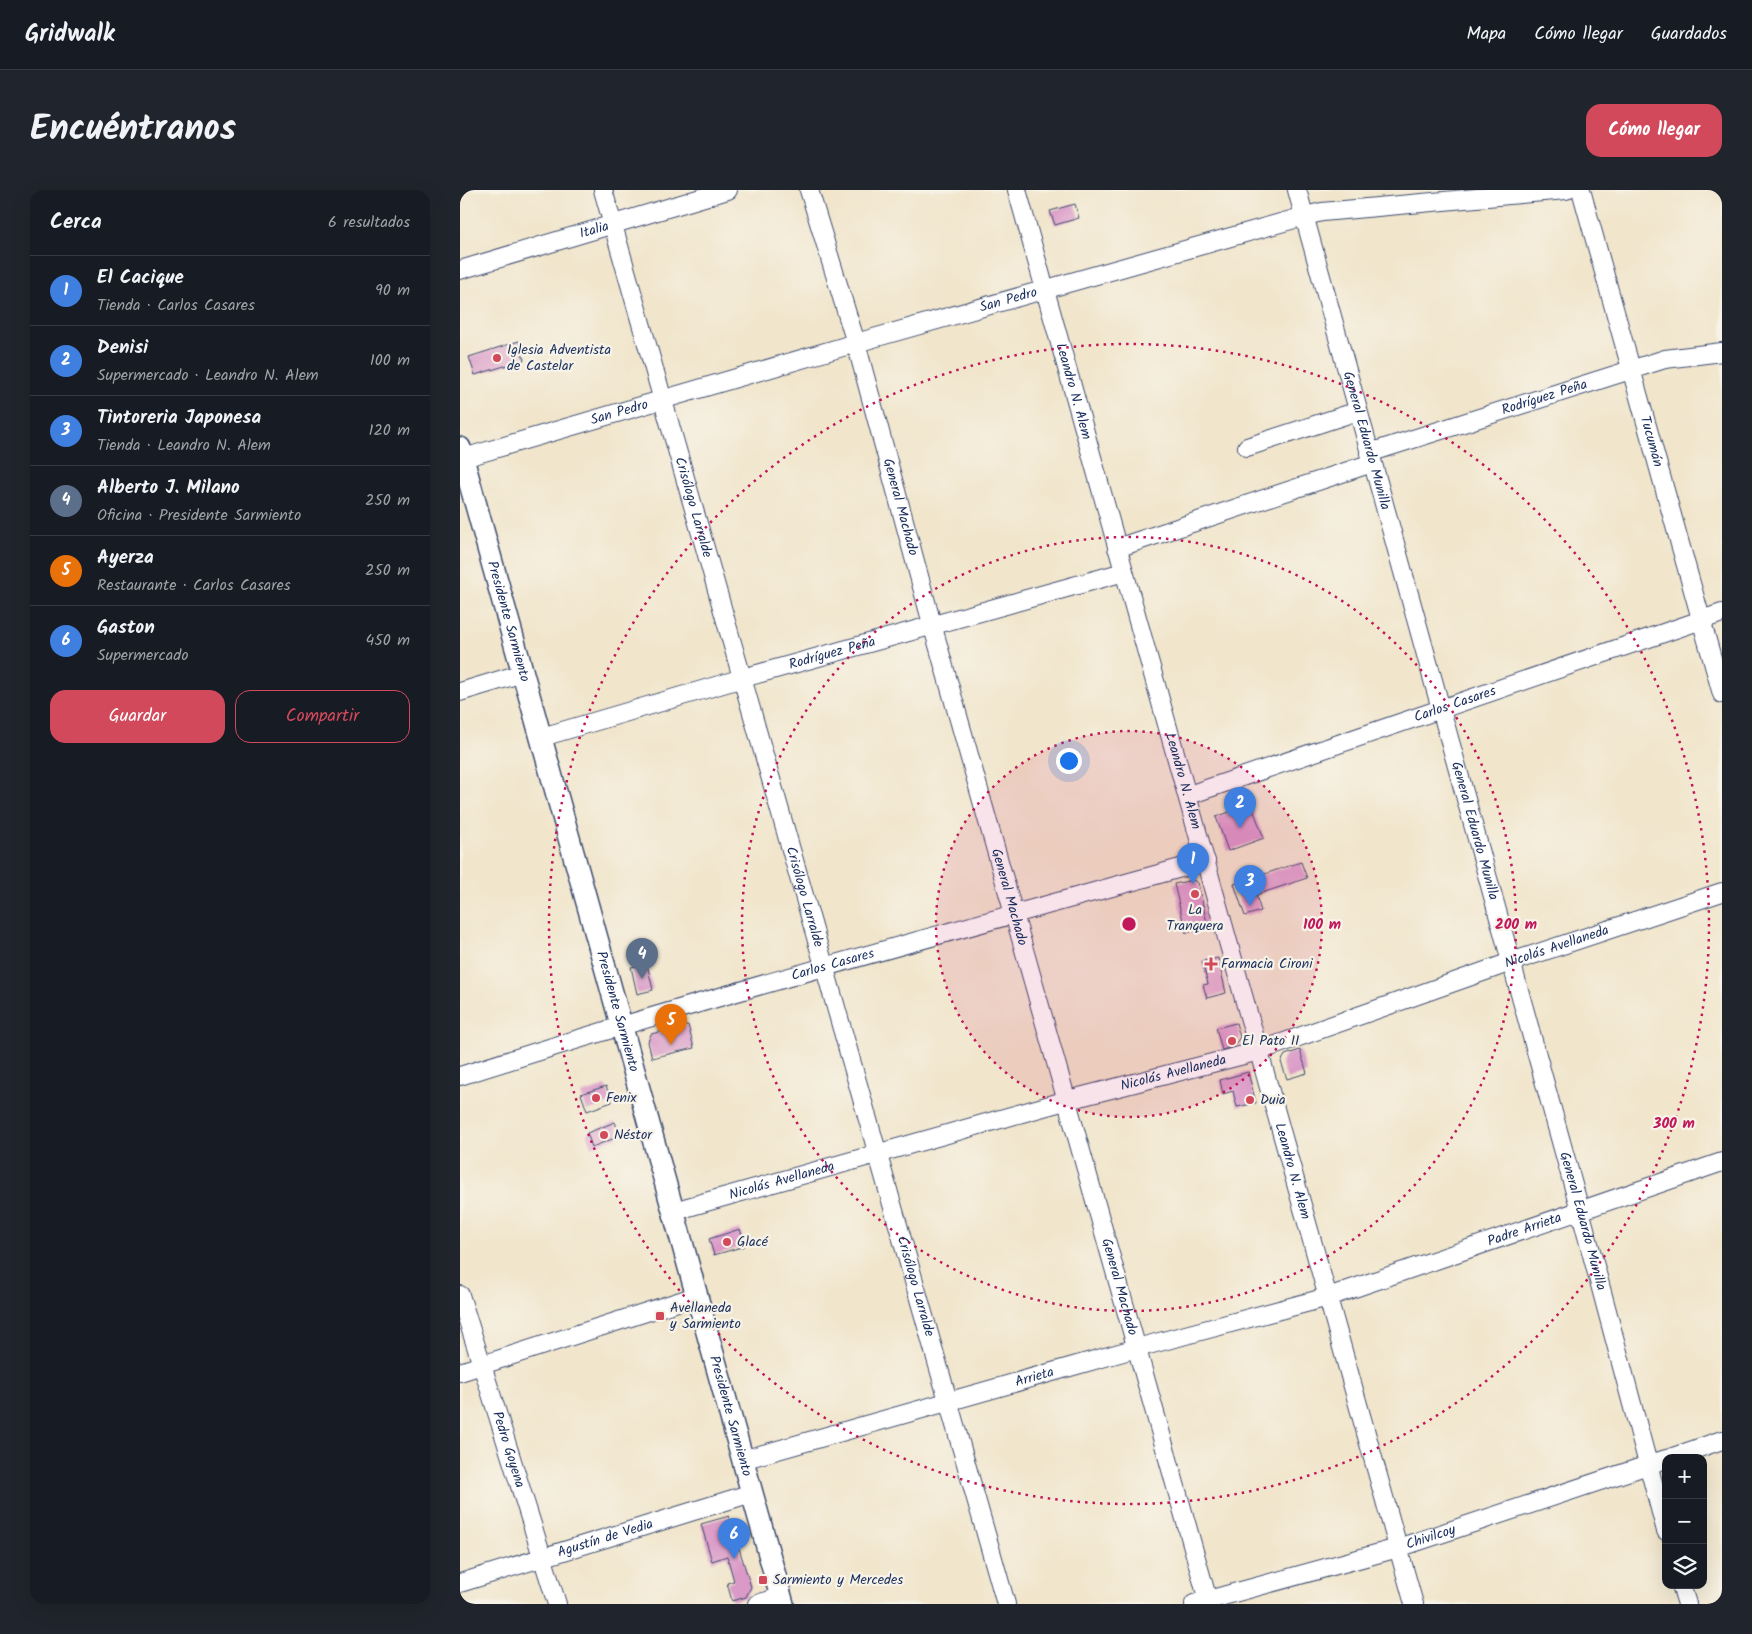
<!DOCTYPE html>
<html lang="es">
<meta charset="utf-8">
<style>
:root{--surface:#171b24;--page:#20242c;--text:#f1f3f6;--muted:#9ea1a6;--line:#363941;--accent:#d1495b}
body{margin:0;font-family:Kalam,sans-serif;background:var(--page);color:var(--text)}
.controls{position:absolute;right:15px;bottom:15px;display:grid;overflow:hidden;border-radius:10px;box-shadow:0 5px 20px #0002}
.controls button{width:45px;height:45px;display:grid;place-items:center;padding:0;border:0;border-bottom:1px solid var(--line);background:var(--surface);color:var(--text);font:25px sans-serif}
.you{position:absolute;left:608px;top:570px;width:18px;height:18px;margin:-12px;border:4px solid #fff;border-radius:50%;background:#1a73e8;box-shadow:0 0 0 8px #1a73e833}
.badge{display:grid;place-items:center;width:32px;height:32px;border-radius:50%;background:var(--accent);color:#fff;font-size:16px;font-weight:700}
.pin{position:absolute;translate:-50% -41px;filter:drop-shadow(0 1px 2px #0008)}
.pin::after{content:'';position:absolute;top:26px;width:18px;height:15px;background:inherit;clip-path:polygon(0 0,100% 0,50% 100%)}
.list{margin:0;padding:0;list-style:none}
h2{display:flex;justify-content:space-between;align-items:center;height:65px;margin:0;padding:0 20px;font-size:21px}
h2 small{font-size:16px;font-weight:400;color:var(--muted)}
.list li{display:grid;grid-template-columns:32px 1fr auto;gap:15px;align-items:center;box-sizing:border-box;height:70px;padding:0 20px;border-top:1px solid var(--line)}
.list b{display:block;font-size:19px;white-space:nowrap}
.list p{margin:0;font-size:16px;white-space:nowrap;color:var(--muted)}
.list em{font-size:16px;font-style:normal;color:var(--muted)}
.actions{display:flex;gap:10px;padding:15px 20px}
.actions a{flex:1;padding:11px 0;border:1px solid var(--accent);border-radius:15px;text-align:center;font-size:18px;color:var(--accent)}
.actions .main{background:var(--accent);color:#fff}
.icon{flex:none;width:28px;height:28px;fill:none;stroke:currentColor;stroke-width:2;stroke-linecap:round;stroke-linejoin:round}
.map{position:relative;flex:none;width:1262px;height:1414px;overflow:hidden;border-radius:15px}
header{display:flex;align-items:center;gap:30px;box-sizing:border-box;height:70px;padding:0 25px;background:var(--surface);border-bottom:1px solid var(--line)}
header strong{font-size:24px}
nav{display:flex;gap:28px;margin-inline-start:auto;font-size:18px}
.intro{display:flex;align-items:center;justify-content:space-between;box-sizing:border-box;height:120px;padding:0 30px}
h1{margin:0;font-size:35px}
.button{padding:12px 22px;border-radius:15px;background:var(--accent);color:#fff;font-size:18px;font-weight:700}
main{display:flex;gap:30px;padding:0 30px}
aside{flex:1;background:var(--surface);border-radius:15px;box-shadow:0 5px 20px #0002}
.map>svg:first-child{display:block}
</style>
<header>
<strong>Gridwalk</strong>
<nav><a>Mapa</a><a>Cómo llegar</a><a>Guardados</a></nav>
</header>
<div class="intro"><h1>Encuéntranos</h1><a class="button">Cómo llegar</a></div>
<main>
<aside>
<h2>Cerca<small>6 resultados</small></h2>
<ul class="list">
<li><span class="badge" style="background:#3f7fe0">1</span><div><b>El Cacique</b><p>Tienda · Carlos Casares</p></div><em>90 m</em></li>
<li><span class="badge" style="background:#3f7fe0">2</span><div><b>Denisi</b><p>Supermercado · Leandro N. Alem</p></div><em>100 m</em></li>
<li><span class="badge" style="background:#3f7fe0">3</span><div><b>Tintoreria Japonesa</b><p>Tienda · Leandro N. Alem</p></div><em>120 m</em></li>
<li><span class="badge" style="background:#5c6f8a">4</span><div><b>Alberto J. Milano</b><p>Oficina · Presidente Sarmiento</p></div><em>250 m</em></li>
<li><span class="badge" style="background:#e8710a">5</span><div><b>Ayerza</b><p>Restaurante · Carlos Casares</p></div><em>250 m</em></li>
<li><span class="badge" style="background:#3f7fe0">6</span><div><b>Gaston</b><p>Supermercado</p></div><em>450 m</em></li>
</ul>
<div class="actions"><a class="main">Guardar</a><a>Compartir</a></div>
</aside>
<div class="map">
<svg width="1262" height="1414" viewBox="0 0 1262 1414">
<rect width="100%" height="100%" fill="#f7f3e8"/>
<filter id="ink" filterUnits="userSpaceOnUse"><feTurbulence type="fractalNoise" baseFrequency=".02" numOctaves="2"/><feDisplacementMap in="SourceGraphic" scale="10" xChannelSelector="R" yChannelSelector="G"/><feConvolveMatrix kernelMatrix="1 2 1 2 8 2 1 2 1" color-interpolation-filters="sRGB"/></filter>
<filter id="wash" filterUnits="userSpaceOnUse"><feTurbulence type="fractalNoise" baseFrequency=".0096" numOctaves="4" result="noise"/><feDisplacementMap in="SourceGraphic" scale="20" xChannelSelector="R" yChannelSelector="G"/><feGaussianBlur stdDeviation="1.12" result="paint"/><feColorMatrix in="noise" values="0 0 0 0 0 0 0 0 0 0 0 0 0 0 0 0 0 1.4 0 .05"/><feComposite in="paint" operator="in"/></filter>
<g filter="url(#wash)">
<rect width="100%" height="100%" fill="#f1e5cb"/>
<g id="blocks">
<g fill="#da99c7">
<path d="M615 14 619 28 595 35 590 21Z"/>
<path d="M59 151 64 170 15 185 9 167Z"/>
<path d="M791 614 804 648 768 661 756 627Z"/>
<path d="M841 672 847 688 796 705 801 721 785 726 774 694Z"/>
<path d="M733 690 738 693 748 737 726 743 714 694Z"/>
<path d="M758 768 766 803 747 808 743 795 748 794 742 771Z"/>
<path d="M187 774 193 800 177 804 171 777Z"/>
<path d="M776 833 780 847 774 856 762 860 756 838Z"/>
<path d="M228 835 234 858 192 868 188 852 191 844Z"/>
<path d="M840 860 847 883 827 889 821 872 825 865Z"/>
<path d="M788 882 796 913 777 917 773 901 763 904 760 890Z"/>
<path d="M146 896 152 912 127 921 121 904Z"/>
<path d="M155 932 160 946 132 957 127 943Z"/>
<path d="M280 1039 285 1056 254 1065 249 1049Z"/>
<path d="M269 1326 291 1397 286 1407 272 1411 267 1393 274 1391 267 1366 252 1371 241 1334Z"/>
</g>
</g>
</g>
<g filter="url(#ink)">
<use href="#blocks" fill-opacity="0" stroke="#3b4a6e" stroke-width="1"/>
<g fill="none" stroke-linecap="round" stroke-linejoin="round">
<g stroke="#3b4a6e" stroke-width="20">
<g id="minor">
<path id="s1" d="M143 0 546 1414"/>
<path id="s2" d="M349 0 396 153 472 434 749 1414"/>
<path id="s3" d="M557 0 954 1414"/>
<path id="s4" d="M837 0 1120 1020 1206 1341"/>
<path id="s5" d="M1121 0 1262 504"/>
<path id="s6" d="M0 80 268 0"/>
<path d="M787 257 898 221"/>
<path id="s7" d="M909 263 1205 169 1262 162"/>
<path id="s8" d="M0 269 396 153 845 26 862 22 1106 0"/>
<path d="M657 358 912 273"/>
<path d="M0 502 63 483"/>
<path id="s9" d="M82 547 283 488 664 382"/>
<path id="s10" d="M729 605 1262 423"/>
<path id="s11" d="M0 886C247 807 497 740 746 671"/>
<path id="s12" d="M214 1021 608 910 799 861 1051 772 1262 702"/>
<path id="s13" d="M0 1105 97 1414"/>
<path d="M0 1182 236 1106"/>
<path d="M1210 1268 1262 1250"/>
<path id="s14" d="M282 1270 677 1158 868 1107 1262 972"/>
<path id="s15" d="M0 1393 292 1303"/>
<path d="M1221 1395 1227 1414"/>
<path d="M297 1414 321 1407"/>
<path id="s16" d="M734 1414 938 1358 1206 1269"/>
</g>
</g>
<g stroke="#3b4a6e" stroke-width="24">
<g id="major">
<path id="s17" d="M0 258 323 1414"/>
</g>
</g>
<use href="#minor" stroke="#fff" stroke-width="18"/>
<use href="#major" stroke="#fff" stroke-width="21"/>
</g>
</g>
<circle cx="669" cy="734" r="193" fill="#c2185b" fill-opacity=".12"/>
<g fill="none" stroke="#c2185b" stroke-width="2.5" stroke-dasharray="2.5 5">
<circle cx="669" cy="734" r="193"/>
<circle cx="669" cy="734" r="387"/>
<circle cx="669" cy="734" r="580"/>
</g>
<g fill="#d1495b" stroke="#f7f3e8" stroke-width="2">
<circle cx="37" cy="168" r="5"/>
<circle cx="735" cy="704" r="5"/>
<path d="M748.5 766.5h5v5h5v5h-5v5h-5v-5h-5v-5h5z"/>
<circle cx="772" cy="851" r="5"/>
<circle cx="136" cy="908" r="5"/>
<circle cx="790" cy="910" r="5"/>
<circle cx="144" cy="945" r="5"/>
<circle cx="267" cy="1052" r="5"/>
<rect x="195" y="1121" width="10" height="10" rx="2.5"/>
<rect x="298" y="1385" width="10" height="10" rx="2.5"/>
</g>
<g text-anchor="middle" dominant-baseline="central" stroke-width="4.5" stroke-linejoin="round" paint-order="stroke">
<g font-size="14" fill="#1b2f5e" stroke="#f7f3e8">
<text stroke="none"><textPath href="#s6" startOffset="140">Italia</textPath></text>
<text stroke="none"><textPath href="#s8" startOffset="571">San Pedro</textPath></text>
<text stroke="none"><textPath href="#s3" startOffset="209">Leandro N. Alem</textPath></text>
<text stroke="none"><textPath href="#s7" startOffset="184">Rodríguez Peña</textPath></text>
<text stroke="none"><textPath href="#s8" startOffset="166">San Pedro</textPath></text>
<text stroke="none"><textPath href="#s4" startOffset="260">General Eduardo Munilla</textPath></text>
<text stroke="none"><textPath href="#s5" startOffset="261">Tucumán</textPath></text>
<text stroke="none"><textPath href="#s2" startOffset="330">General Machado</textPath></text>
<text stroke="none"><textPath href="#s1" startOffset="330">Crisólogo Larralde</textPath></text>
<text stroke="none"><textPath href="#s17" startOffset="180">Presidente Sarmiento</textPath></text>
<text stroke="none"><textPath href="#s9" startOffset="302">Rodríguez Peña</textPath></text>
<text stroke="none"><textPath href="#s10" startOffset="281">Carlos Casares</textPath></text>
<text stroke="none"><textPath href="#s3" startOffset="614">Leandro N. Alem</textPath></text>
<text stroke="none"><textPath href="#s4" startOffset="665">General Eduardo Munilla</textPath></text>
<text stroke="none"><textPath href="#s1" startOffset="735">Crisólogo Larralde</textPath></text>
<text stroke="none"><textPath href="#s2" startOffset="735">General Machado</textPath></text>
<text stroke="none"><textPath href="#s12" startOffset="922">Nicolás Avellaneda</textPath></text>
<text stroke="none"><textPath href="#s11" startOffset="389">Carlos Casares</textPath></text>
<text stroke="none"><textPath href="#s17" startOffset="585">Presidente Sarmiento</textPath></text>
<text stroke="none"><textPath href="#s12" startOffset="518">Nicolás Avellaneda</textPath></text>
<text stroke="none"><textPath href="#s3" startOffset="1019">Leandro N. Alem</textPath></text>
<text stroke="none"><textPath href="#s12" startOffset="112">Nicolás Avellaneda</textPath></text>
<text stroke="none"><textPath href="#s4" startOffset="1070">General Eduardo Munilla</textPath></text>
<text stroke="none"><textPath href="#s14" startOffset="816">Padre Arrieta</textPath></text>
<text stroke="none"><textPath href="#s1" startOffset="1140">Crisólogo Larralde</textPath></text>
<text stroke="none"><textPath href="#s2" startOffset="1140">General Machado</textPath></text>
<text stroke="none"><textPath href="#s14" startOffset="304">Arrieta</textPath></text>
<text stroke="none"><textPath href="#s17" startOffset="1005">Presidente Sarmiento</textPath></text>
<text stroke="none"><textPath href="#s13" startOffset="162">Pedro Goyena</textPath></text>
<text stroke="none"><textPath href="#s16" startOffset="246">Chivilcoy</textPath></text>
<text stroke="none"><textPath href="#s15" startOffset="152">Agustín de Vedia</textPath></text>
</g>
<g font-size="14" fill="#1b2f5e" stroke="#f7f3e8" text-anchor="start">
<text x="47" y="160">Iglesia Adventista<tspan x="47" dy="16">de Castelar</tspan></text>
<text x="735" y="720" text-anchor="middle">La<tspan x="735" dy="16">Tranquera</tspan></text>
<text x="761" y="774">Farmacia Cironi</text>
<text x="782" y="851">El Pato II</text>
<text x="146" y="908">Fenix</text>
<text x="800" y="910">Duia</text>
<text x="154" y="945">Néstor</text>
<text x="277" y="1052">Glacé</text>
<text x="210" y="1118">Avellaneda<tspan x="210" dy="16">y Sarmiento</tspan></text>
<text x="313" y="1390">Sarmiento y Mercedes</text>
</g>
</g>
<circle cx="669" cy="734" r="8" fill="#c2185b" stroke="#f7f3e8" stroke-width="2.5"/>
<g font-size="15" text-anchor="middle" font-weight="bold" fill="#c2185b" stroke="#f7f3e8" stroke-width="4.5" stroke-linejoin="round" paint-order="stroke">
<text x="862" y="739">100 m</text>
<text x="1056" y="739">200 m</text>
<text x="1214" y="938">300 m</text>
</g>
</svg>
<div class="controls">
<button>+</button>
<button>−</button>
<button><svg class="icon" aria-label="layers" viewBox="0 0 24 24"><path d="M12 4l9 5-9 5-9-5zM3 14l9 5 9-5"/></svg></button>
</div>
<div class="you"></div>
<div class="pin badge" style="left:733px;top:694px;background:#3f7fe0">1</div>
<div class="pin badge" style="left:780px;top:638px;background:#3f7fe0">2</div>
<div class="pin badge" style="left:790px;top:716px;background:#3f7fe0">3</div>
<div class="pin badge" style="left:182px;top:789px;background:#5c6f8a">4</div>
<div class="pin badge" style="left:211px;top:855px;background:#e8710a">5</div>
<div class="pin badge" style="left:274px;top:1369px;background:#3f7fe0">6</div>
</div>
</main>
